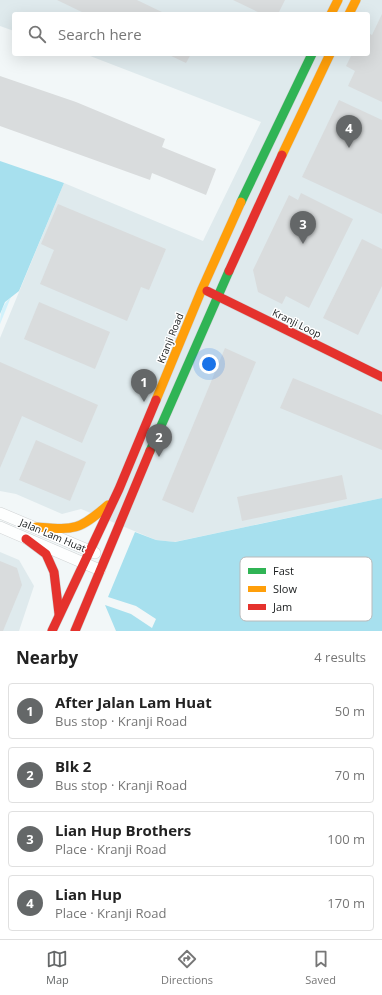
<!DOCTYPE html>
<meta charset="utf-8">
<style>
:root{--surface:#fff;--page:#f2f2f2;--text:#222;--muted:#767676;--line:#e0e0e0;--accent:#646768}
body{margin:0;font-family:"Open Sans",sans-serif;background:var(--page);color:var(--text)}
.you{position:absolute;left:209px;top:364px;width:14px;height:14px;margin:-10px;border:3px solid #fff;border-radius:50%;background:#1a73e8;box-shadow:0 0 0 6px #1a73e833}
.badge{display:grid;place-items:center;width:26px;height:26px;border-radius:50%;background:var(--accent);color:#fff;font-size:13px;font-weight:700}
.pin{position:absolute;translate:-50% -33px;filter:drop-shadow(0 1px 2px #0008)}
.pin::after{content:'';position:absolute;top:21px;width:14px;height:12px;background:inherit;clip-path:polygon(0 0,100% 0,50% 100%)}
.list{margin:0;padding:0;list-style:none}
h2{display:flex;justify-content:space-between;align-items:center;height:52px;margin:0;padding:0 16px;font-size:17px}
h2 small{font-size:13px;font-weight:400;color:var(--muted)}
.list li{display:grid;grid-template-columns:26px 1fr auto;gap:12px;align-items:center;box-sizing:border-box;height:56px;margin:0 8px 8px;padding:0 8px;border:1px solid var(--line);border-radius:4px}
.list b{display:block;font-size:15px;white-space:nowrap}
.list p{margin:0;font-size:13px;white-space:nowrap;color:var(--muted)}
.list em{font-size:13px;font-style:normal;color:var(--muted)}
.icon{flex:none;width:22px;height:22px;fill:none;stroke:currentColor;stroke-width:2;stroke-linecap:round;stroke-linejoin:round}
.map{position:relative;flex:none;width:382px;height:631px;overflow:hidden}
.search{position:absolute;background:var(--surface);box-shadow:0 4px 16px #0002;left:12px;right:12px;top:12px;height:44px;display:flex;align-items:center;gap:10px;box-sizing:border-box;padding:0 14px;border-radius:4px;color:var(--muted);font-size:15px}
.sheet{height:308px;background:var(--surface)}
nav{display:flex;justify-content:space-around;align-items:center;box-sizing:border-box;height:56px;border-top:1px solid var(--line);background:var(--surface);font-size:11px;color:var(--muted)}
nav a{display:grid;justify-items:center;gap:2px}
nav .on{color:var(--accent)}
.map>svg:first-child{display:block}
</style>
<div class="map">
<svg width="382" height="631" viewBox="0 0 382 631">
<rect width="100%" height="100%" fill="#f2f7f8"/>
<g fill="#dfeaed">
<path d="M0 0H382V498L174 542 156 540 81 509 62 514 16 494 0 491V338L64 183 203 241 261 122 85 54H368V14H14V31L0 26Z"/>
<path d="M0 552 19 560 34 586 19 631H0Z"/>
</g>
<path fill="#d2f2fb" d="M11 297 0 324C0 313 2 305 11 297Z"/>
<g fill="#a7e0ee">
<path d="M0 161 64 183 19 291 5 302 0 314Z"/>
<path d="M382 498V631H116L105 605 131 614 152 628 156 619 136 606 108 597 135 532 156 540 175 542Z"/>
</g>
<g fill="#d9dcdd">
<path d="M57 0H137L166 14H86Z"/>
<path d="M233 0H285L278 14H262Z"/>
<path d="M382 14V102L348 86 355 71 346 66 352 54H368V33L372 35Z"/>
<path d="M167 54H191L186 63Z"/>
<path d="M0 76 76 102 165 139 162 147 216 169 206 195 152 173 150 180 0 126Z"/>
<path d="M339 100 382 120V214L302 177Z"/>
<path d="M301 193 353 219 309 308 286 296 282 304 258 292 253 270 289 195 298 200Z"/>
<path d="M58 204 166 249 149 290 141 287 127 321 40 284 54 250 41 244Z"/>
<path d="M362 239 382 249V286L358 335 323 318Z"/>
<path d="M39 302 110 332 95 369 24 339Z"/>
<path d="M225 348 256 362 193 513 162 500Z"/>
<path d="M0 362 98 405 82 443 22 416 0 468Z"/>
<path d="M293 378 382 415V450L280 408Z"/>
<path d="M36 440 86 462 70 501 19 480Z"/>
<path d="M342 475 347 499 242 521 237 497Z"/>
<path d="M0 561 17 568 22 585 3 631H0Z"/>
</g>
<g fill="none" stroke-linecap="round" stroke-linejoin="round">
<g stroke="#d0d3d4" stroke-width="12">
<g id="street">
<path d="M0 513 95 553"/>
<path d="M0 527 100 570"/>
</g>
</g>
<g stroke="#d0d3d4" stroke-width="10">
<g id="fast">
<path d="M241 202 312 54"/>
<path d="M150 451 229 271"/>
</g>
</g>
<g stroke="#d0d3d4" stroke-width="10">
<g id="slow">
<path d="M331 14 338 0"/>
<path d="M349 14 356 0"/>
<path d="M282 155 330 54"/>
<path d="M156 400 202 289 241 202"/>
<path d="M36 527C75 530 78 531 108 505"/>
</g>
</g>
<g stroke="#d0d3d4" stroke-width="10">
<g id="jam">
<path d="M229 271 282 155"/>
<path d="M207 291 382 377"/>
<path d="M26 539 46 554 54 572 59 614"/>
<path d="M52 631 119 489 156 400"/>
<path d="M75 631 150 451"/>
</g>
</g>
<use href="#street" stroke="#fdfefe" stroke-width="11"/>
<use href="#fast" stroke="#30b455" stroke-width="9"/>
<use href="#slow" stroke="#ff9f0a" stroke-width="9"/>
<use href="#jam" stroke="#e5322d" stroke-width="9"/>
</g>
<g text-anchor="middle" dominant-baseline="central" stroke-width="3" stroke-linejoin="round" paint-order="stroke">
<g font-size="10" fill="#171a1b" stroke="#fff">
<text transform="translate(297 323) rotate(26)">Kranji Loop</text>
<text transform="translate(170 338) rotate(-68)">Kranji Road</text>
<text transform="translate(53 535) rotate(23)">Jalan Lam Huat</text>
</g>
</g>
<rect x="240" y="557" width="132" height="64" rx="6" fill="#fff" stroke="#b9babb" stroke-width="1"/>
<rect x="248" y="568" width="18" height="6" fill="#30b455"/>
<rect x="248" y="586" width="18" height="6" fill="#ff9f0a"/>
<rect x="248" y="604" width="18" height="6" fill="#e5322d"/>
<g font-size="11" fill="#171a1b">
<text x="273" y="575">Fast</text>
<text x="273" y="593">Slow</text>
<text x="273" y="611">Jam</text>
</g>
</svg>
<div class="you"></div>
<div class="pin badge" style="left:144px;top:402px">1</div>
<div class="pin badge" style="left:159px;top:457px">2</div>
<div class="pin badge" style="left:303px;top:244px">3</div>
<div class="pin badge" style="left:349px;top:148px">4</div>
<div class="search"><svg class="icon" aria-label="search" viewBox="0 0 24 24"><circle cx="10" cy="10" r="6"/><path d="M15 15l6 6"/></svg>Search here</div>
</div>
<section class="sheet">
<h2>Nearby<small>4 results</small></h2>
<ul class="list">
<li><span class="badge">1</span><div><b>After Jalan Lam Huat</b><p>Bus stop · Kranji Road</p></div><em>50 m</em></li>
<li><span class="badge">2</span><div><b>Blk 2</b><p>Bus stop · Kranji Road</p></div><em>70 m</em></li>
<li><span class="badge">3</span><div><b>Lian Hup Brothers</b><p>Place · Kranji Road</p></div><em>100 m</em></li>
<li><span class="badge">4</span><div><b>Lian Hup</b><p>Place · Kranji Road</p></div><em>170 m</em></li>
</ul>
</section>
<nav>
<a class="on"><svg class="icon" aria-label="map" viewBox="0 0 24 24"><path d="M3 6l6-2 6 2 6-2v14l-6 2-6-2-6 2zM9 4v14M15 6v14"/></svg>Map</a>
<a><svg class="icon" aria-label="directions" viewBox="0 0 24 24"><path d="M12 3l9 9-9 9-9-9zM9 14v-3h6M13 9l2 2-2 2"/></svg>Directions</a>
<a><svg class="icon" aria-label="saved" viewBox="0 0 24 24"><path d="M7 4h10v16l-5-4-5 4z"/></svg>Saved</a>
</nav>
